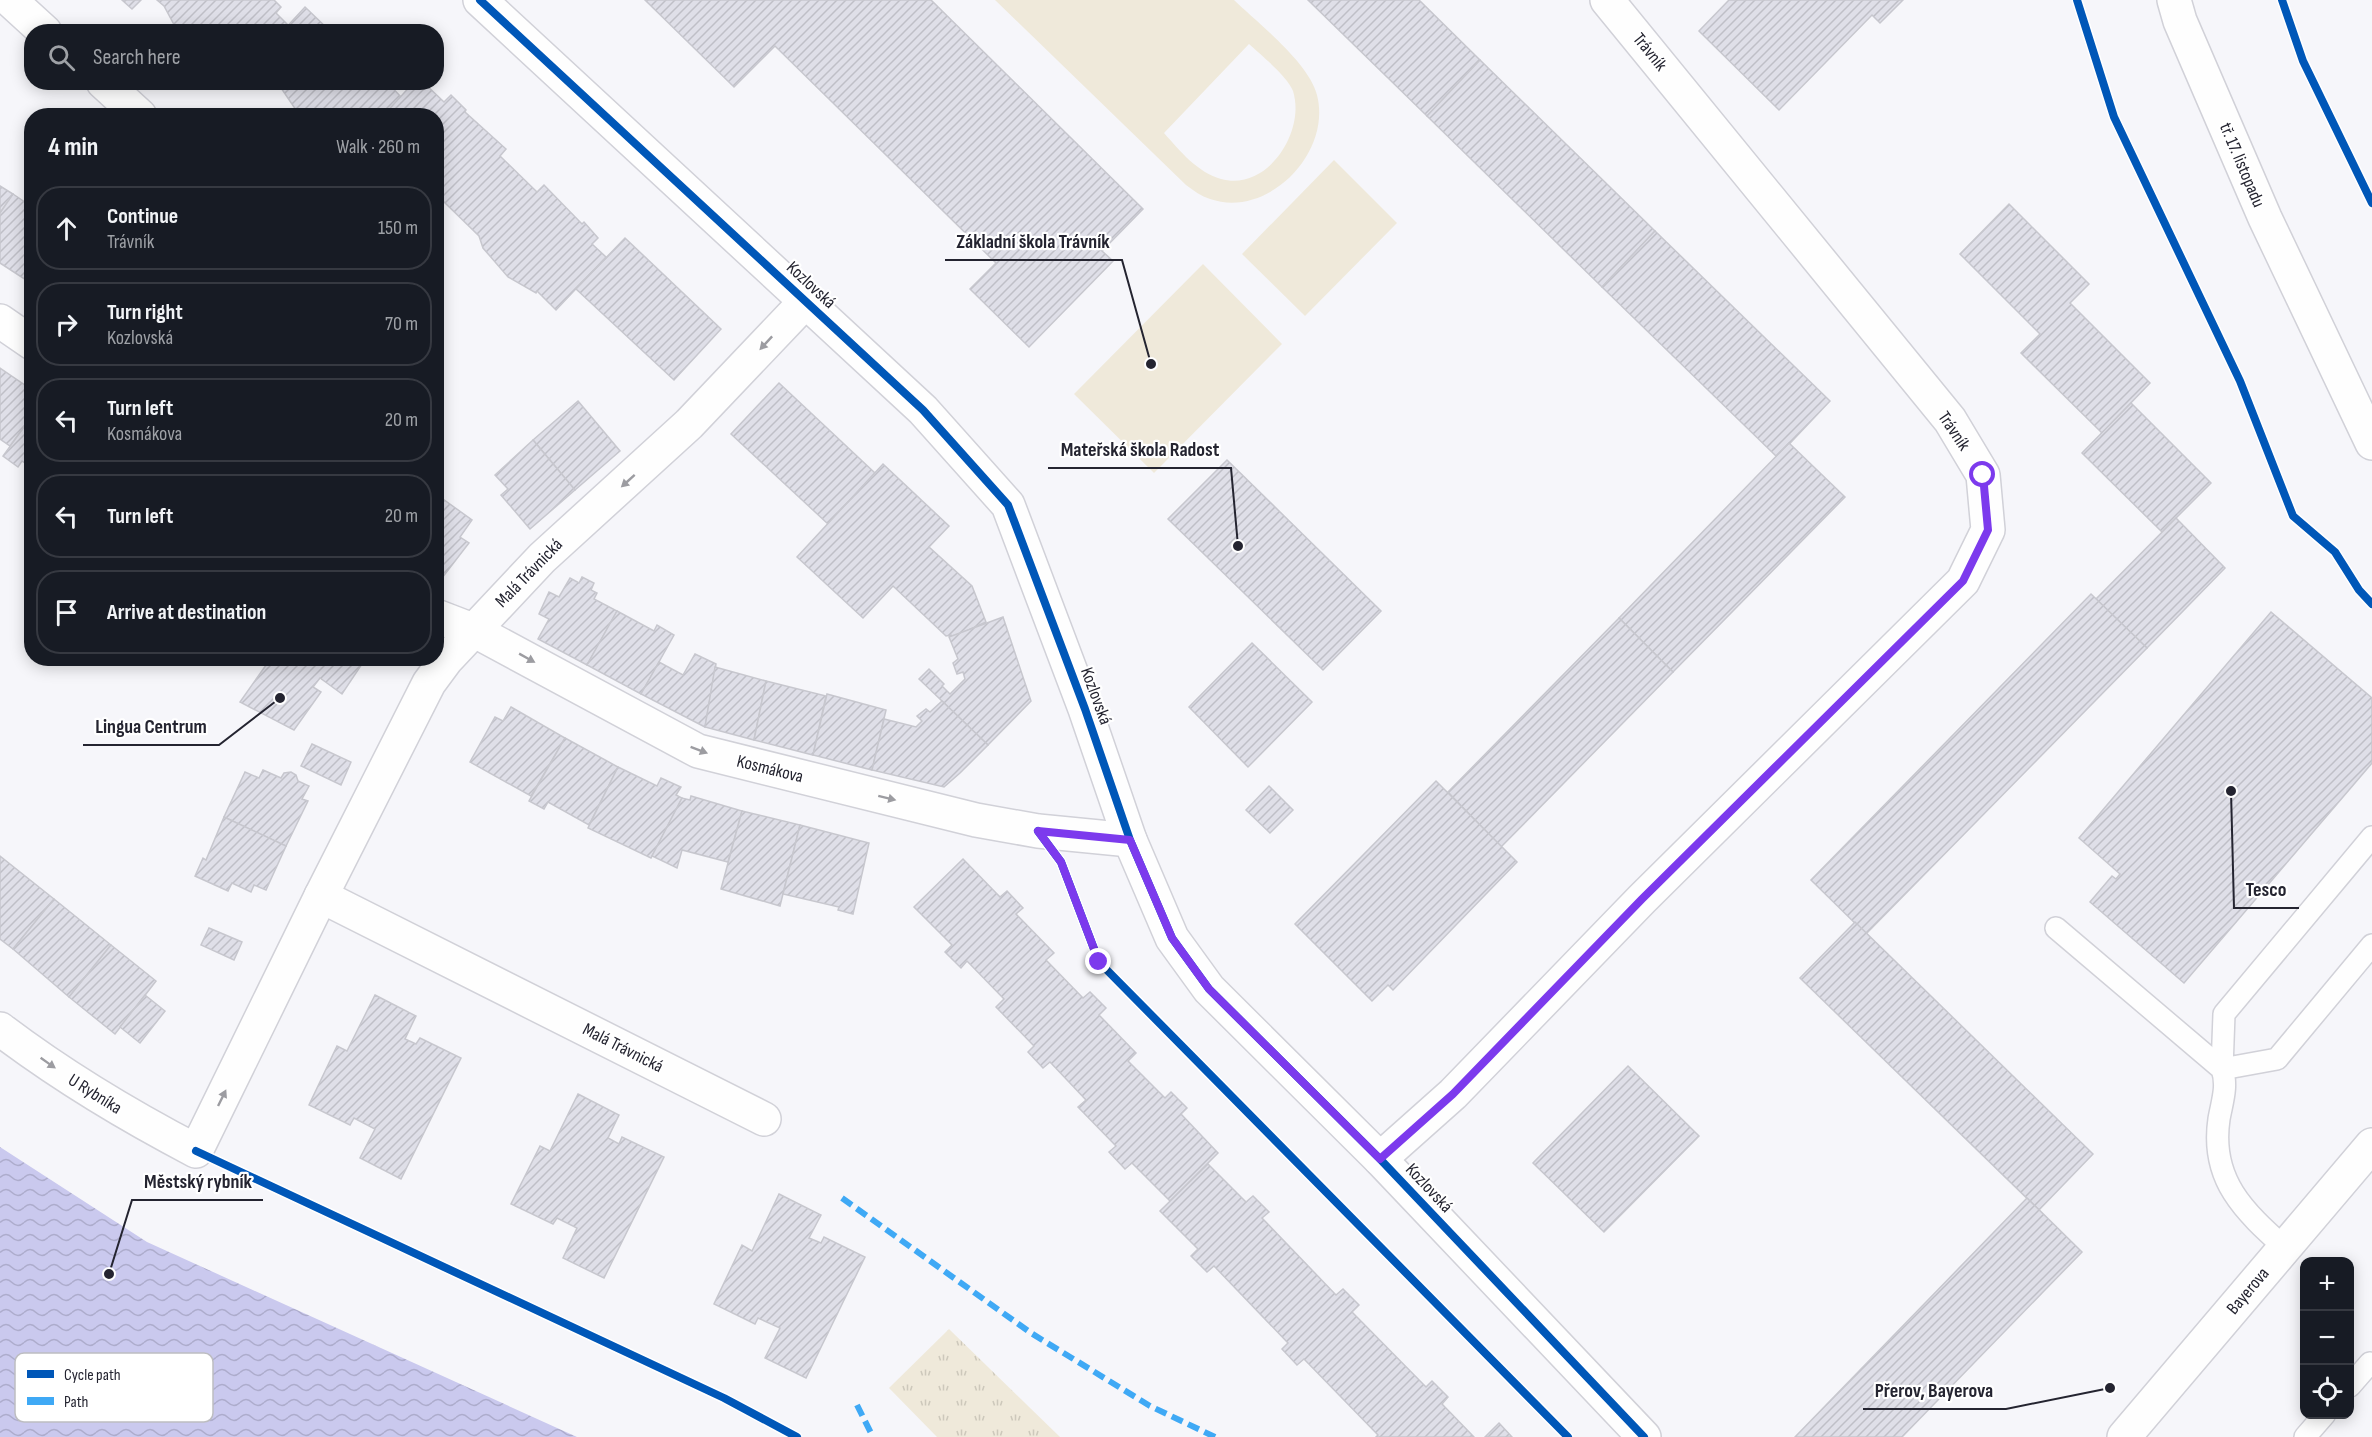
<!DOCTYPE html>
<meta charset="utf-8">
<style>
:root{--surface:#171b24;--page:#242831;--text:#f1f3f6;--muted:#9ea1a6;--line:#363941}
body{margin:0;font-family:"Sofia Sans Condensed",sans-serif;background:var(--page);color:var(--text)}
.controls{position:absolute;right:18px;bottom:18px;display:grid;overflow:hidden;border-radius:12px;box-shadow:0 3px 15px #0003}
.controls button{width:54px;height:54px;display:grid;place-items:center;padding:0;border:0;border-bottom:2px solid var(--line);background:var(--surface);color:var(--text);font:30px sans-serif}
.stop{position:absolute;width:18px;height:18px;margin:-14px;border:4px solid #7c3aed;border-radius:50%;background:#fff}
.stop.end{background:#7c3aed;border-color:#fff;box-shadow:0 2px 6px #0008}
.list{margin:0;padding:0;list-style:none}
h2{display:flex;justify-content:space-between;align-items:center;height:78px;margin:0;padding:0 24px;font-size:26px}
h2 small{font-size:20px;font-weight:400;color:var(--muted)}
.list li{display:grid;grid-template-columns:39px 1fr auto;gap:18px;align-items:center;box-sizing:border-box;height:84px;margin:0 12px 12px;padding:0 12px;border:2px solid var(--line);border-radius:24px}
.list b{display:block;font-size:22px;white-space:nowrap}
.list p{margin:0;font-size:20px;white-space:nowrap;color:var(--muted)}
.list em{font-size:20px;font-style:normal;color:var(--muted)}
.icon{flex:none;width:33px;height:33px;fill:none;stroke:currentColor;stroke-width:2;stroke-linecap:round;stroke-linejoin:round}
.map{position:relative;flex:none;width:2372px;height:1437px;overflow:hidden}
.search{position:absolute;background:var(--surface);box-shadow:0 3px 15px #0003;left:24px;top:24px;width:420px;height:66px;display:flex;align-items:center;gap:15px;box-sizing:border-box;padding:0 21px;border-radius:24px;color:var(--muted);font-size:22px}
.panel{position:absolute;background:var(--surface);box-shadow:0 3px 15px #0003;left:24px;top:108px;width:420px;height:558px;border-radius:24px}
.map>svg:first-child{display:block}
</style>
<div class="map">
<svg width="2372" height="1437" viewBox="0 0 2372 1437">
<defs>
<pattern id="park-tufts" width="24" height="20" patternUnits="userSpaceOnUse" patternTransform="scale(1.5)"><rect width="24" height="20" fill="#efe9da"/><path d="M3 7l-1-3M5 7V3M7 7l1-3M15 17l-1-3M17 17v-4M19 17l1-3" fill="none" stroke="#cdc8bb"/></pattern>
<pattern id="water-waves" width="16" height="10" patternUnits="userSpaceOnUse" patternTransform="scale(1.5)"><rect width="16" height="10" fill="#cac9ee"/><path d="M0 5q4-4 8 0t8 0" fill="none" stroke="#adaccc"/></pattern>
<pattern id="building-hatch" width="6" height="6" patternUnits="userSpaceOnUse" patternTransform="scale(1.5)"><rect width="6" height="6" fill="#dfdfe8"/><path d="M-1 1l2-2M0 6l6-6M5 7l2-2" fill="none" stroke="#bfbfc7"/></pattern>
</defs>
<rect width="100%" height="100%" fill="#f6f6fa"/>
<g fill="#efe9da" fill-rule="evenodd">
<path d="M995 0H1234C1259 24 1309 63 1317 95 1332 153 1268 219 1210 199 1201 196 1194 191 1186 185ZM1249 44C1261 55 1288 77 1293 91 1306 132 1267 192 1221 179 1197 172 1180 151 1164 133Z"/>
<path d="M1334 160 1397 223 1305 316 1242 254Z"/>
<path d="M1203 264 1282 344 1154 473 1074 394Z"/>
</g>
<path fill="url(#park-tufts)" d="M949 1329 1060 1437H937L889 1388Z"/>
<path fill="url(#water-waves)" d="M0 1147 147 1242 577 1437H0Z"/>
<g fill="url(#building-hatch)" stroke="#c7c7ce" stroke-width="1.5">
<path d="M122 0H141L132 9Z"/>
<path d="M157 0H274L281 7 276 13 288 25 282 32H178L164 6Z"/>
<path d="M645 0H931L1143 209 1102 251 1113 261 1029 347 970 289 996 263 775 46 734 87Z"/>
<path d="M1308 0H1419L1480 60 1427 116Z"/>
<path d="M1729 0H1903L1880 23 1872 15 1779 110 1699 31Z"/>
<path d="M305 7 331 32H282Z"/>
<path d="M1480 60 1655 231 1602 287 1427 116Z"/>
<path d="M277 82H387L401 97 383 116H303L296 110Z"/>
<path d="M414 82H423L444 102 451 95 466 110 465 112 506 149 500 156 537 192 544 185 582 224 584 222 598 238 592 244 606 257 556 310 537 291 536 293 508 277 483 248 479 236 444 202 436 200V116H383Z"/>
<path d="M0 186 13 194 0 213Z"/>
<path d="M13 194 32 207V272L26 280 0 263V213Z"/>
<path d="M2009 204 2089 284 2070 303 2150 383 2102 433 2021 353 2040 334 1960 254Z"/>
<path d="M1655 231 1830 401 1777 457 1602 287Z"/>
<path d="M625 238 721 329 674 380 576 289Z"/>
<path d="M0 368 32 390V416L10 446 0 439Z"/>
<path d="M779 383 875 473 828 524 731 434Z"/>
<path d="M578 401 620 451 575 490 533 440Z"/>
<path d="M2131 403 2211 483 2162 532 2082 453Z"/>
<path d="M32 416V468L22 461 18 467 3 456Z"/>
<path d="M533 440 575 490 530 529 501 495 508 489 495 475Z"/>
<path d="M1789 443 1845 497 1673 672 1619 618Z"/>
<path d="M1227 460 1381 611 1323 670 1168 519Z"/>
<path d="M883 464 949 526 929 547 972 586 986 622 953 637 951 635 946 636 893 586 863 618 797 557Z"/>
<path d="M436 494 472 520 460 537 469 543 442 578 436 574Z"/>
<path d="M2176 518 2225 568 2147 648 2096 599Z"/>
<path d="M582 577 594 583 591 590 597 593 594 599 617 611 587 665 538 639 549 619 539 614 549 592 559 597 570 578 579 583Z"/>
<path d="M2091 594 2147 648 1866 934 1811 880Z"/>
<path d="M617 611 654 631 657 625 674 635 641 694 587 665Z"/>
<path d="M2271 612 2372 698V763L2184 983 2090 902 2112 876 2116 879 2120 874 2079 838Z"/>
<path d="M1003 617 1031 701 988 745 919 679 929 669 944 684 942 686 950 694 965 679 963 672 957 674 953 663 958 659 949 637Z"/>
<path d="M1619 618 1673 672 1501 847 1448 792Z"/>
<path d="M1252 643 1312 702 1248 767 1189 707Z"/>
<path d="M695 654 716 664 705 727 641 694 659 662 683 675Z"/>
<path d="M271 658H366L342 694 320 678 313 687 321 692 294 730 240 702Z"/>
<path d="M715 667 766 681 754 740 705 727Z"/>
<path d="M766 681 826 696 813 755 754 740Z"/>
<path d="M827 694 886 710 872 770 813 755Z"/>
<path d="M942 701 988 745 960 773 944 787 872 770 884 719 916 727 922 721 917 716 926 709 930 712Z"/>
<path d="M511 707 565 738 531 796 470 762 495 717 503 721Z"/>
<path d="M565 738 618 767 589 825 548 802 544 809 529 801Z"/>
<path d="M312 744 351 762 341 785 301 766Z"/>
<path d="M618 767 657 786 661 778 681 787 676 795 682 798 651 858 588 828Z"/>
<path d="M263 770 281 778 284 773 291 772 296 775 298 781 309 786 302 799 308 801 286 846 224 817 245 772 259 778Z"/>
<path d="M1436 781 1517 862 1393 990 1388 985 1372 1001 1295 924Z"/>
<path d="M1269 786 1293 810 1270 833 1246 810Z"/>
<path d="M691 796 742 811 728 862 682 850 677 868 652 856 682 798 690 800Z"/>
<path d="M742 811 800 825 780 906 721 889Z"/>
<path d="M224 817 286 846 266 890 254 885 251 892 232 883 228 891 195 876 203 858 206 860Z"/>
<path d="M800 825 869 843 853 914 838 910 839 907 783 894Z"/>
<path d="M0 856 54 899 13 949 0 939Z"/>
<path d="M963 859 1000 897 1007 891 1023 908 1016 914 1054 953 1046 960 1083 998 1090 992 1106 1008 1099 1015 1136 1053 1128 1061 1165 1098 1171 1092 1187 1108 1181 1114 1218 1153 1170 1201 1132 1163 1125 1169 1109 1152 1116 1146 1078 1107 1086 1100 1050 1062 1043 1068 1028 1052 1034 1046 996 1007 1004 999 967 961 961 968 945 952 952 945 914 907Z"/>
<path d="M54 899 111 945 69 997 13 949Z"/>
<path d="M1855 922 2093 1154 2039 1210 1800 978Z"/>
<path d="M209 928 242 942 234 960 201 945Z"/>
<path d="M111 945 156 981 115 1034 69 997Z"/>
<path d="M145 995 165 1011 140 1043 120 1027Z"/>
<path d="M375 995 416 1016 405 1039 416 1044 420 1038 461 1058 401 1179 360 1158 375 1129 354 1118 350 1125 309 1105 337 1046 347 1051Z"/>
<path d="M1628 1066 1699 1136 1604 1232 1533 1163Z"/>
<path d="M578 1094 619 1115 608 1138 619 1144 622 1137 664 1157 604 1278 563 1258 577 1228 557 1218 553 1224 511 1204 540 1146 550 1151Z"/>
<path d="M1208 1164 1246 1202 1253 1196 1269 1212 1262 1218 1336 1295 1343 1289 1359 1305 1352 1312 1426 1387 1432 1381 1448 1397 1442 1404 1474 1437H1376L1378 1435 1304 1359 1297 1365 1282 1349 1288 1343 1214 1266 1207 1272 1191 1256 1198 1249 1160 1211Z"/>
<path d="M779 1194 821 1215 809 1238 821 1243 824 1237 865 1257 806 1378 765 1358 780 1328 758 1318 755 1324 714 1304 742 1245 752 1251Z"/>
<path d="M2027 1198 2082 1252 2044 1291 1902 1437H1795Z"/>
<path d="M1499 1423 1512 1437H1485Z"/>
</g>
<g fill="none" stroke-linecap="round" stroke-linejoin="round">
<g stroke="#d1d1d8" stroke-width="24">
<g id="lane">
<path d="M2372 837 2224 1014 2222 1069 2277 1059 2372 945"/>
<path d="M2056 928 2222 1069C2228 1086 2222 1102 2219 1119 2210 1180 2244 1211 2285 1248"/>
<path d="M2350 1386 2370 1363"/>
<path d="M2305 1437 2325 1414"/>
</g>
</g>
<g stroke="#d1d1d8" stroke-width="36">
<g id="street">
<path d="M10 0 45 32"/>
<path d="M480 0 923 410 1008 505 1085 709 1130 840 1172 938 1209 989 1380 1159 1644 1437"/>
<path d="M103 82 140 116"/>
<path d="M0 321 32 343"/>
<path d="M436 616 475 631 698 751 976 820 1038 831 1130 840"/>
<path d="M321 896 764 1119"/>
<path d="M0 1029C62 1076 127 1115 196 1151L321 896 429 683 446 660 542 558 689 424 806 301"/>
<path d="M1380 1159 1453 1094 1642 899 1963 581 1988 530 1983 475 1950 420 1607 0"/>
<path d="M2124 1437 2372 1145"/>
</g>
</g>
<g stroke="#d1d1d8" stroke-width="36">
<path id="secondary" d="M2174 0 2180 21 2265 218 2372 443"/>
</g>
<use href="#lane" stroke="#fefefe" stroke-width="21"/>
<use href="#street" stroke="#fefefe" stroke-width="33"/>
<use href="#secondary" stroke="#fefefe" stroke-width="33"/>
<g stroke="#3fa9f5" stroke-width="6" stroke-dasharray="12 6" stroke-linecap="butt">
<path d="M842 1198 1031 1333 1150 1406 1215 1437"/>
<path d="M857 1405 873 1437"/>
</g>
<g stroke="#fff" stroke-width="11">
<g id="cycleway">
<path d="M480 0 923 410 1008 505 1085 709 1130 840 1172 938 1209 989 1380 1159 1644 1437"/>
<path d="M2077 0 2114 117 2240 381 2293 516 2335 552 2359 590 2372 604"/>
<path d="M2282 0 2303 61 2372 203"/>
<path d="M1038 831 1061 862 1099 962 1568 1437"/>
<path d="M196 1151 724 1398 797 1437"/>
</g>
</g>
<use href="#cycleway" stroke="#0057b8" stroke-width="8"/>
</g>
<defs><path id="oneway-solid" d="M-6-.8H1V-3.2L6.5 0L1 3.2V.8H-6Z" transform="scale(1.5)"/></defs>
<g fill="#9c9ca1">
<use href="#oneway-solid" transform="translate(766 343) rotate(133)"/>
<use href="#oneway-solid" transform="translate(628 481) rotate(138)"/>
<use href="#oneway-solid" transform="translate(527 658) rotate(29)"/>
<use href="#oneway-solid" transform="translate(699 750) rotate(21)"/>
<use href="#oneway-solid" transform="translate(887 798) rotate(14)"/>
<use href="#oneway-solid" transform="translate(48 1063) rotate(35)"/>
<use href="#oneway-solid" transform="translate(222 1098) rotate(-64)"/>
</g>
<g fill="none" stroke-linecap="round" stroke-linejoin="round">
<path stroke="#7c3aed" stroke-width="8" d="M1099 962 1061 862 1038 831 1130 840 1172 938 1209 989 1380 1159 1453 1094 1642 899 1963 581 1988 530 1983 475"/>
</g>
<g text-anchor="middle" dominant-baseline="central" stroke-width="4.5" stroke-linejoin="round" paint-order="stroke">
<g font-size="18" fill="#242430" stroke="#fff">
<text transform="translate(1650 52) rotate(51)">Trávník</text>
<text transform="translate(2242 165) rotate(67)">tř. 17. listopadu</text>
<text transform="translate(811 285) rotate(43)">Kozlovská</text>
<text transform="translate(1954 431) rotate(56)">Trávník</text>
<text transform="translate(529 573) rotate(-46)">Malá Trávnická</text>
<text transform="translate(1096 696) rotate(70)">Kozlovská</text>
<text transform="translate(770 769) rotate(14)">Kosmákova</text>
<text transform="translate(623 1048) rotate(27)">Malá Trávnická</text>
<text transform="translate(95 1094) rotate(32)">U Rybníka</text>
<text transform="translate(1429 1188) rotate(47)">Kozlovská</text>
<text transform="translate(2248 1291) rotate(-50)">Bayerova</text>
</g>
</g>
<rect x="15" y="1353" width="198" height="69" rx="9" fill="#fff" stroke="#bdbdc1" stroke-width="1.5"/>
<rect x="27" y="1370" width="27" height="8" fill="#0057b8"/>
<rect x="27" y="1397" width="27" height="8" fill="#3fa9f5"/>
<g font-size="16" fill="#242430">
<text x="64" y="1380">Cycle path</text>
<text x="64" y="1407">Path</text>
</g>
<path fill="none" stroke="#242430" stroke-width="2" d="M1151 364L1122 260H945M1238 546L1231 468H1048M280 698L219 745H83M2231 791L2234 908H2299M109 1274L132 1200H263M2110 1388L2006 1409H1863"/>
<g fill="#242430" stroke="#fff" stroke-width="2">
<circle cx="1151" cy="364" r="6"/>
<circle cx="1238" cy="546" r="6"/>
<circle cx="280" cy="698" r="6"/>
<circle cx="2231" cy="791" r="6"/>
<circle cx="109" cy="1274" r="6"/>
<circle cx="2110" cy="1388" r="6"/>
</g>
<g font-size="20" text-anchor="middle" font-weight="bold" fill="#242430" stroke="#fff" stroke-width="4.5" stroke-linejoin="round" paint-order="stroke">
<text x="1033" y="248">Základní škola Trávník</text>
<text x="1140" y="456">Mateřská škola Radost</text>
<text x="151" y="733">Lingua Centrum</text>
<text x="2266" y="896">Tesco</text>
<text x="198" y="1188">Městský rybník</text>
<text x="1934" y="1397">Přerov, Bayerova</text>
</g>
</svg>
<div class="controls">
<button>+</button>
<button>−</button>
<button><svg class="icon" aria-label="locate" viewBox="0 0 24 24"><circle cx="12" cy="12" r="6"/><path d="M12 2v4M12 18v4M2 12h4M18 12h4"/></svg></button>
</div>
<div class="stop" style="left:1983px;top:475px"></div>
<div class="stop end" style="left:1099px;top:962px"></div>
<div class="search"><svg class="icon" aria-label="search" viewBox="0 0 24 24"><circle cx="10" cy="10" r="6"/><path d="M15 15l6 6"/></svg>Search here</div>
<section class="panel">
<h2>4 min<small>Walk · 260 m</small></h2>
<ul class="list">
<li><svg class="icon" aria-label="ahead" viewBox="0 0 24 24"><path d="M12 20V5M6 11l6-6 6 6"/></svg><div><b>Continue</b><p>Trávník</p></div><em>150 m</em></li>
<li><svg class="icon" aria-label="right" viewBox="0 0 24 24"><path d="M7 20v-9h11M14 6l5 5-5 5"/></svg><div><b>Turn right</b><p>Kozlovská</p></div><em>70 m</em></li>
<li><svg class="icon" aria-label="left" viewBox="0 0 24 24"><path d="M17 20v-9H6M10 6l-5 5 5 5"/></svg><div><b>Turn left</b><p>Kosmákova</p></div><em>20 m</em></li>
<li><svg class="icon" aria-label="left" viewBox="0 0 24 24"><path d="M17 20v-9H6M10 6l-5 5 5 5"/></svg><div><b>Turn left</b></div><em>20 m</em></li>
<li><svg class="icon" aria-label="arrive" viewBox="0 0 24 24"><path d="M6 21V4h12l-3 4 3 4H6"/></svg><div><b>Arrive at destination</b></div></li>
</ul>
</section>
</div>
